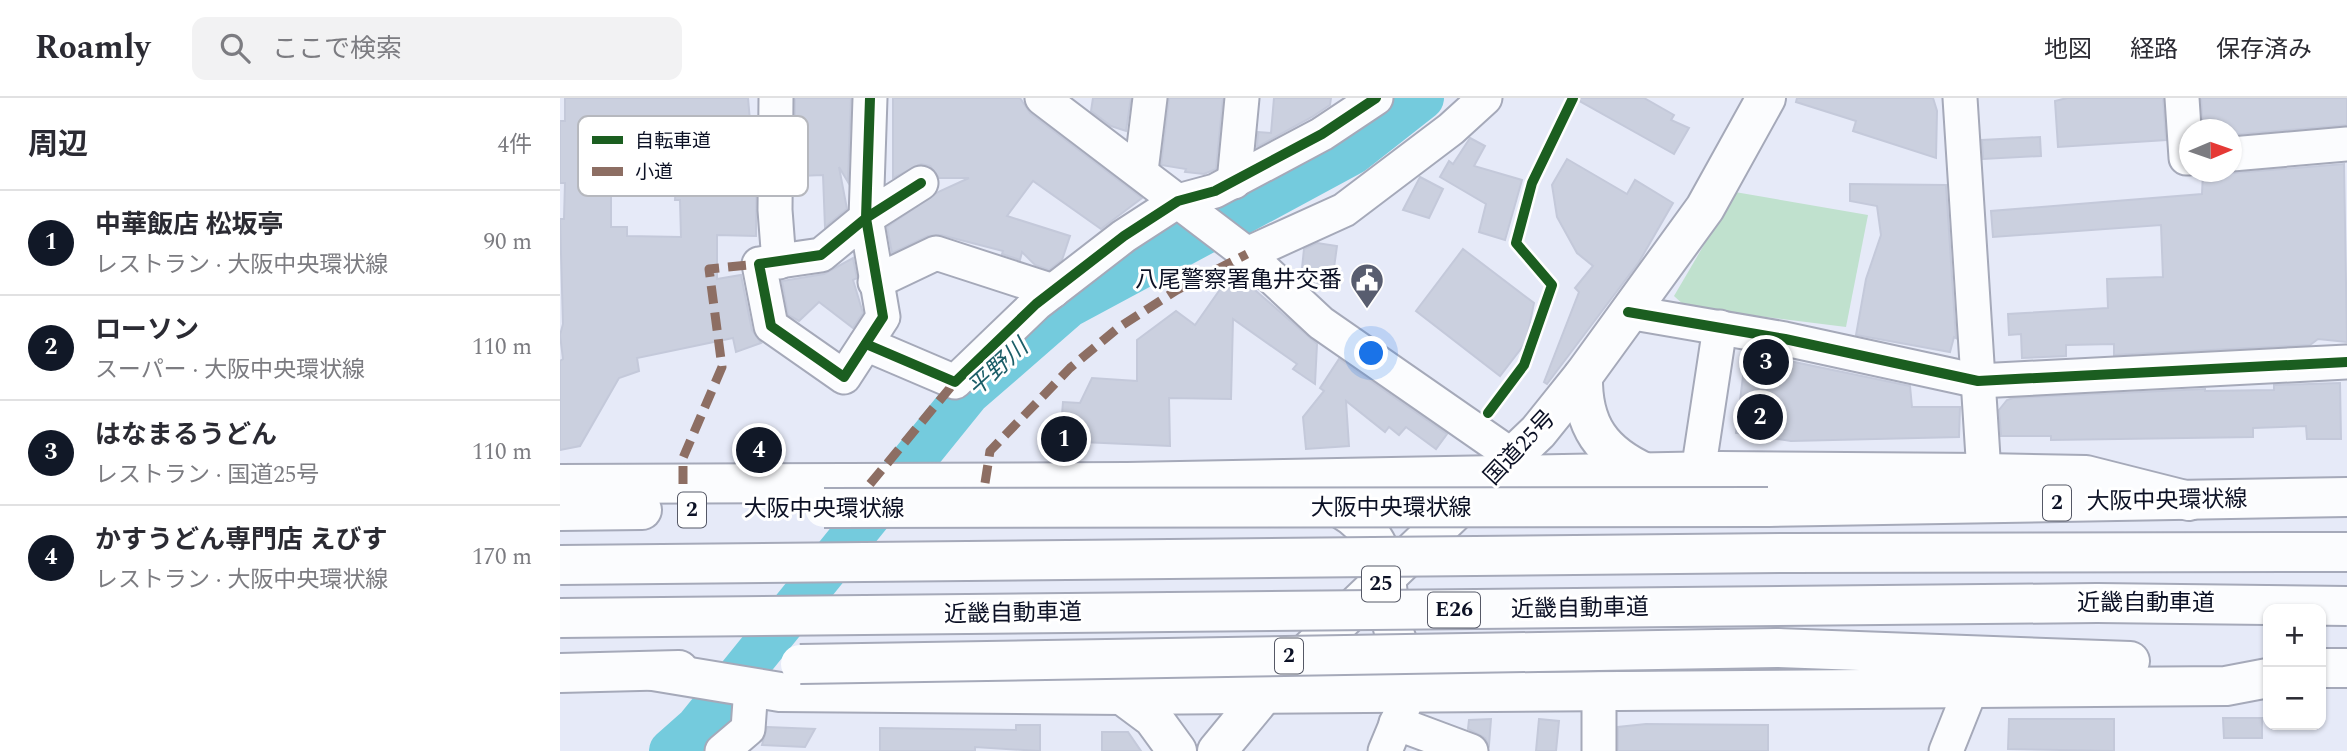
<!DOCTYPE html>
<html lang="ja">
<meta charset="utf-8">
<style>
:root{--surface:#fff;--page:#f2f2f3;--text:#2b2b33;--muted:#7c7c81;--line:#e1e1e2;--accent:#111827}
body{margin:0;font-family:Spectral,"Noto Sans JP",serif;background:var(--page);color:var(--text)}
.controls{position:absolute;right:21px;bottom:21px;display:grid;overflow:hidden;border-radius:14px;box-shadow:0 2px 5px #0004}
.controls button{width:63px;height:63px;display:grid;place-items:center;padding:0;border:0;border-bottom:2px solid var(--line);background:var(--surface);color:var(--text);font:35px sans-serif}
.compass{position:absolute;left:1619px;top:21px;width:63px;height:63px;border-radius:50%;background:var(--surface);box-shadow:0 2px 5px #0004;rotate:88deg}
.you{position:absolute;left:812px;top:256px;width:24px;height:24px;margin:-18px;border:5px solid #fff;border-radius:50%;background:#1a73e8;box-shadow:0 0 0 10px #1a73e833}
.badge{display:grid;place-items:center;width:46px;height:46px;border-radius:50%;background:var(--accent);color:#fff;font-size:23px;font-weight:700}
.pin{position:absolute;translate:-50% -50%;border:4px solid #fff;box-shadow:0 2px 7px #0006}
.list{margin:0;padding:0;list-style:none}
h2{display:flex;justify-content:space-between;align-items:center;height:91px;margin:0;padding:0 28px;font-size:30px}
h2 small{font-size:23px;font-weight:400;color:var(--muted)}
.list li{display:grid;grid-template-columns:46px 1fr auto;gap:21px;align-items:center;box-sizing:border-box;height:105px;padding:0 28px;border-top:2px solid var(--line)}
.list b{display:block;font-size:26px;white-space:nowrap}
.list p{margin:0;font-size:23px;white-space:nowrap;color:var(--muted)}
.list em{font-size:23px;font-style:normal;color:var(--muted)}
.icon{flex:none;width:38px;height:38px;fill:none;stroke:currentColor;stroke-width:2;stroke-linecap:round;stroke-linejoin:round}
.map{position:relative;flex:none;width:1787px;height:653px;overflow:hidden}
header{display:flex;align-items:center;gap:42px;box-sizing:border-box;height:98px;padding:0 35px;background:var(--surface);border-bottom:2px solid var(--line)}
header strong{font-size:33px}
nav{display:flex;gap:38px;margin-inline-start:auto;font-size:24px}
.search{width:490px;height:63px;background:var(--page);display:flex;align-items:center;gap:18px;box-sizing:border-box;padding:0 24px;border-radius:14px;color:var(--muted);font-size:26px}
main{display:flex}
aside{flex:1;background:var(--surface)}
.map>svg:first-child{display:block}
</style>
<header>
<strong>Roamly</strong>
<div class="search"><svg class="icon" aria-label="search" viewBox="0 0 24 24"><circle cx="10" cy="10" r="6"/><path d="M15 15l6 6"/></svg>ここで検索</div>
<nav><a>地図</a><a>経路</a><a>保存済み</a></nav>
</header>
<main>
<aside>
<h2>周辺<small>4件</small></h2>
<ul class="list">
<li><span class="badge">1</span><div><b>中華飯店 松坂亭</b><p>レストラン · 大阪中央環状線</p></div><em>90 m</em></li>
<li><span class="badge">2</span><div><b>ローソン</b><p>スーパー · 大阪中央環状線</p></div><em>110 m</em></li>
<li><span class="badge">3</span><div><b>はなまるうどん</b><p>レストラン · 国道25号</p></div><em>110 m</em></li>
<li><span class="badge">4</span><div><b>かすうどん専門店 えびす</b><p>レストラン · 大阪中央環状線</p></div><em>170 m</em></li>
</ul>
</aside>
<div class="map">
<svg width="1787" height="653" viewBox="0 0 1787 653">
<rect width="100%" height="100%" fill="#e6eaf8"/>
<path fill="#c0e1ce" d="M1175 94 1308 117 1286 229 1126 209 1114 198Z"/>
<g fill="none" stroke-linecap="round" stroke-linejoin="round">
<path stroke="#74cbdd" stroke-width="44" d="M111 653 137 630 408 295 508 208 792 55 862 0"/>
</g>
<g fill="#cbd0df" stroke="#c4c9da" stroke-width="2" fill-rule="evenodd">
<path d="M5 0H188L190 23H197L196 138 157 137V181L181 177 192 232 201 245 176 254 173 240 77 260 79 273 59 280 20 348 0 352V263L3 261 0 237 3 226 0 121H4L5 85H0V23H5ZM72 85 116 87 115 102H120L121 139 67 138V129H51V93H72Z"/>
<path d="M235 0H291L288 84 279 69 287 111 265 129 263 77 238 78 235 75Z"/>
<path d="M333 0H460L470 15 582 100 541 131 473 83 447 118 510 138 502 162 489 172 475 167 462 154 460 162 442 156 443 153 381 137 368 138 332 155 327 129 378 94 409 80H379L370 68 361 66 333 80Z"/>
<path d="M533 0H571L566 33 551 28 531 13Z"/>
<path d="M609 0H663L656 71 644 76 625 74 626 71 601 67Z"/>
<path d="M714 0H771L770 7 752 19 697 49 698 34 711 35Z"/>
<path d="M1014 0H1084L1114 17 1111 22 1129 30 1114 56Z"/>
<path d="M1237 0H1373L1377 13 1376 60 1293 33 1296 23 1236 4Z"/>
<path d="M1507 0H1603L1606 42 1498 49 1495 3Z"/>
<path d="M1641 0H1787V27L1671 37V32H1643Z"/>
<path d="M1480 39 1481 58 1423 61 1422 42Z"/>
<path d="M910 40 925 48 914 68 962 82 945 142 919 134 926 106 880 79 889 63 893 66Z"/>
<path d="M1007 61 1067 96 1075 82 1113 105 1079 164 987 286 984 284 1019 194 1015 190 1033 168 1017 155 997 119 992 87Z"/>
<path d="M1784 66 1787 244 1758 241 1750 247 1554 257V246L1506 247V258L1462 260 1461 236 1449 237 1448 216 1548 210 1547 181 1603 179 1601 127 1433 139 1431 113 1642 96 1643 74 1674 75Z"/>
<path d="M860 79 883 91 869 120 843 112Z"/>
<path d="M1290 86 1386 87 1396 240 1394 239 1390 254 1296 237 1306 181 1321 137 1317 108 1290 103Z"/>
<path d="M757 145 777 148 772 184 751 189 741 180 744 151Z"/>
<path d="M903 151 974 205 966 244 940 278 856 213Z"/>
<path d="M293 160 297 180 293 182 303 215 293 230 259 204 239 223 228 217 222 183 264 176Z"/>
<path d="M673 173 757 246 755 286 733 271 737 266 673 221 671 301 609 300 610 348 500 343 503 304 520 305 532 280 577 283V242L616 213 635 227Z"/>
<path d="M1186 254 1350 288 1352 309H1400L1399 339 1231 343 1176 335Z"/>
<path d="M779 261 887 336 876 351 846 329 839 337 829 329 825 334 786 303 789 348 746 351 743 319 764 293 760 290Z"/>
<path d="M1780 285 1781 341H1747L1746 328 1693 330V339L1491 342V338H1441L1439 312 1447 302 1453 300 1645 291V293L1714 292V287Z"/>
<path d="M1663 620H1702V640H1664Z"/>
<path d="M931 621 929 647 925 640 908 631 909 622Z"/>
<path d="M979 621 999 623 996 653H976Z"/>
<path d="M1449 621H1554V653L1448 651Z"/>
<path d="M1086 626 1208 627V653H1058V629Z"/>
<path d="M456 627H480V653L415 649V653H320V630L456 632Z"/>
<path d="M207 629 255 631 245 649 202 647Z"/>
<path d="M542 634H568L581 653H542Z"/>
</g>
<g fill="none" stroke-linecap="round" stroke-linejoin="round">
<g stroke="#a5a9b9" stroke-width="37">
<g id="minor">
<path d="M216 0 215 112 219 164"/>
<path d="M310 0 306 120 323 219 284 279 211 228 199 166 261 157 306 120 361 85"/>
<path d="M482 0 687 156 761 225 954 359"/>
<path d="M1400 0 1424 375"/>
<path d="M1622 0 1626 60H1630"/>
<path d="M1672 56 1787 46"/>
<path d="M581 73 590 0"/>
<path d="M674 84 682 0"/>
<path d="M687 156 784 112 891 31 925 0"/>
<path d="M315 184 376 155 493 193"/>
<path d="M1068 214 1225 241 1418 283 1787 264"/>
<path d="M306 246 395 284 476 206 564 138 618 103 655 93 762 36 816 0"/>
<path d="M1138 374 1160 229"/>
<path d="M836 625 911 653"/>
<path d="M162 653 188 631 191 589"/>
<path d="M825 653 845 605"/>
<path d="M1039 653V592"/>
<path d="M1386 653 1412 588"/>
</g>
</g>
<g stroke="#a5a9b9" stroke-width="42">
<g id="major">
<path d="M1023 278C1022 328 1042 355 1086 375"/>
<path d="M0 386 567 384 1160 373 1424 375 1526 377 1629 403"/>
<path d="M761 403C791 411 817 435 824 466 831 497 824 570 874 570"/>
<path d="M1208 409 1787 399"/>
<path d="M0 413 82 412"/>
<path d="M1217 550 1570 563"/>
<path d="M1761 570H1787"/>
<path d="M93 573 220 594 562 597 1666 588 1708 580"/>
<path d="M0 575 119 572"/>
<path d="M562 597 593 620 617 653"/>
</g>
</g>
<g stroke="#a5a9b9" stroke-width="42">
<path id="highway" d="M657 653 704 596 978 334 1023 278 1145 110 1206 0"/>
</g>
<use href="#minor" stroke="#fbfcfe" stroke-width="33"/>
<use href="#major" stroke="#fbfcfe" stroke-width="38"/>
<use href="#highway" stroke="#fbfcfe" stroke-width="38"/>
<g stroke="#a5a9b9" stroke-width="42" stroke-linecap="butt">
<g id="major-bridge">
<path d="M264 410 1208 409"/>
<path d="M240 566 1217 550"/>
</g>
</g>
<g stroke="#a5a9b9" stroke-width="42" stroke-linecap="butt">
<g id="highway-bridge">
<path d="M0 467 1228 455 1787 454"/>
<path d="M0 520 1537 505 1787 508"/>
</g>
</g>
<use href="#major-bridge" stroke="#fbfcfe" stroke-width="38"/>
<use href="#highway-bridge" stroke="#fbfcfe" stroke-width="38"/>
<g stroke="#8d6e63" stroke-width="9" stroke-dasharray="18 9" stroke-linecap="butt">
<path d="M425 385 430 353 510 270 558 230 617 192 687 156"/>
<path d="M123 386V360L162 269 149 171 199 166"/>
<path d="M310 386 395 284"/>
</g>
<g stroke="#fff" stroke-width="15">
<g id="cycleway">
<path d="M310 0 306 120 323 219 284 279 211 228 199 166 261 157 306 120 361 85"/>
<path d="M1068 214 1225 241 1418 283 1787 264"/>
<path d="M306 246 395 284 476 206 564 138 618 103 655 93 762 36 816 0"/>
<path d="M928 315 964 267 992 187 956 145 972 85 1013 0"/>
</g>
</g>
<use href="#cycleway" stroke="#1b5e20" stroke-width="10"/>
</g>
<defs>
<g id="civic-pin" transform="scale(1.75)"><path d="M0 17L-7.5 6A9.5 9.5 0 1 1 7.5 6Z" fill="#585d6f" stroke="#fff"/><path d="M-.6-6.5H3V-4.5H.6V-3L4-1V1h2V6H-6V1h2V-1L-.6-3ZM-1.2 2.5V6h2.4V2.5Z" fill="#fff"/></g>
</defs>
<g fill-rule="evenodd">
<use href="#civic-pin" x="807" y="182"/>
</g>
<g text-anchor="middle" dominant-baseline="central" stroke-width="6" stroke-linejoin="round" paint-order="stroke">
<g fill="#fff" stroke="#555866" stroke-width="2">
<rect x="1483" y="387.5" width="28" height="35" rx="5"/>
<rect x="118" y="394.5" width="28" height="35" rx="5"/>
<rect x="802" y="468.5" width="38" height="35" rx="5"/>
<rect x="868" y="494.5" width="52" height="35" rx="5"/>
<rect x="715" y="540.5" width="28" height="35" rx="5"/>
</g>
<g font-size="21" font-weight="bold" fill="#0c1125">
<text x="1497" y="405">2</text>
<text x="132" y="412">2</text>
<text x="821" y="486">25</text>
<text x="894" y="512">E26</text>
<text x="729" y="558">2</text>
</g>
<g font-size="23" fill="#0c1125" stroke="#fff" text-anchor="end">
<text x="782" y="182">八尾警察署亀井交番</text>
</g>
<g font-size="23" fill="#0c1125" stroke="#fff">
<text transform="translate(960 350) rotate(-47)">国道25号</text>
<text transform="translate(1607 403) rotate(-1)">大阪中央環状線</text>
<text x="831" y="410">大阪中央環状線</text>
<text x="264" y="411">大阪中央環状線</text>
<text x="1586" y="505">近畿自動車道</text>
<text transform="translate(1020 511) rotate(-1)">近畿自動車道</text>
<text transform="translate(453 516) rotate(-1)">近畿自動車道</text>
</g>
<g font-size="24" font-style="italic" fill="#1b5e68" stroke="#fff">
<text transform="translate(438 270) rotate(-42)">平野川</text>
</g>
</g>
<rect x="18" y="18" width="230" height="80" rx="10" fill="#fff" stroke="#b6b8be" stroke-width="2"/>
<rect x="32" y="38" width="31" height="8" fill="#1b5e20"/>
<rect x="32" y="69" width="31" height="9" fill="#8d6e63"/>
<g font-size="19" fill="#0c1125">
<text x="75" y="49">自転車道</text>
<text x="75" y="80">小道</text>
</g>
</svg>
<div class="controls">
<button>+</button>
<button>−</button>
</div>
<svg class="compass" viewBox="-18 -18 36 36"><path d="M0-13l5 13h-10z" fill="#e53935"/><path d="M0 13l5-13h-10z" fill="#7c7c81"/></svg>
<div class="you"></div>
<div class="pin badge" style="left:504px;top:341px">1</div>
<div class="pin badge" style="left:1200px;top:319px">2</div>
<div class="pin badge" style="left:1206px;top:264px">3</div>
<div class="pin badge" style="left:199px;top:352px">4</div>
</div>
</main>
